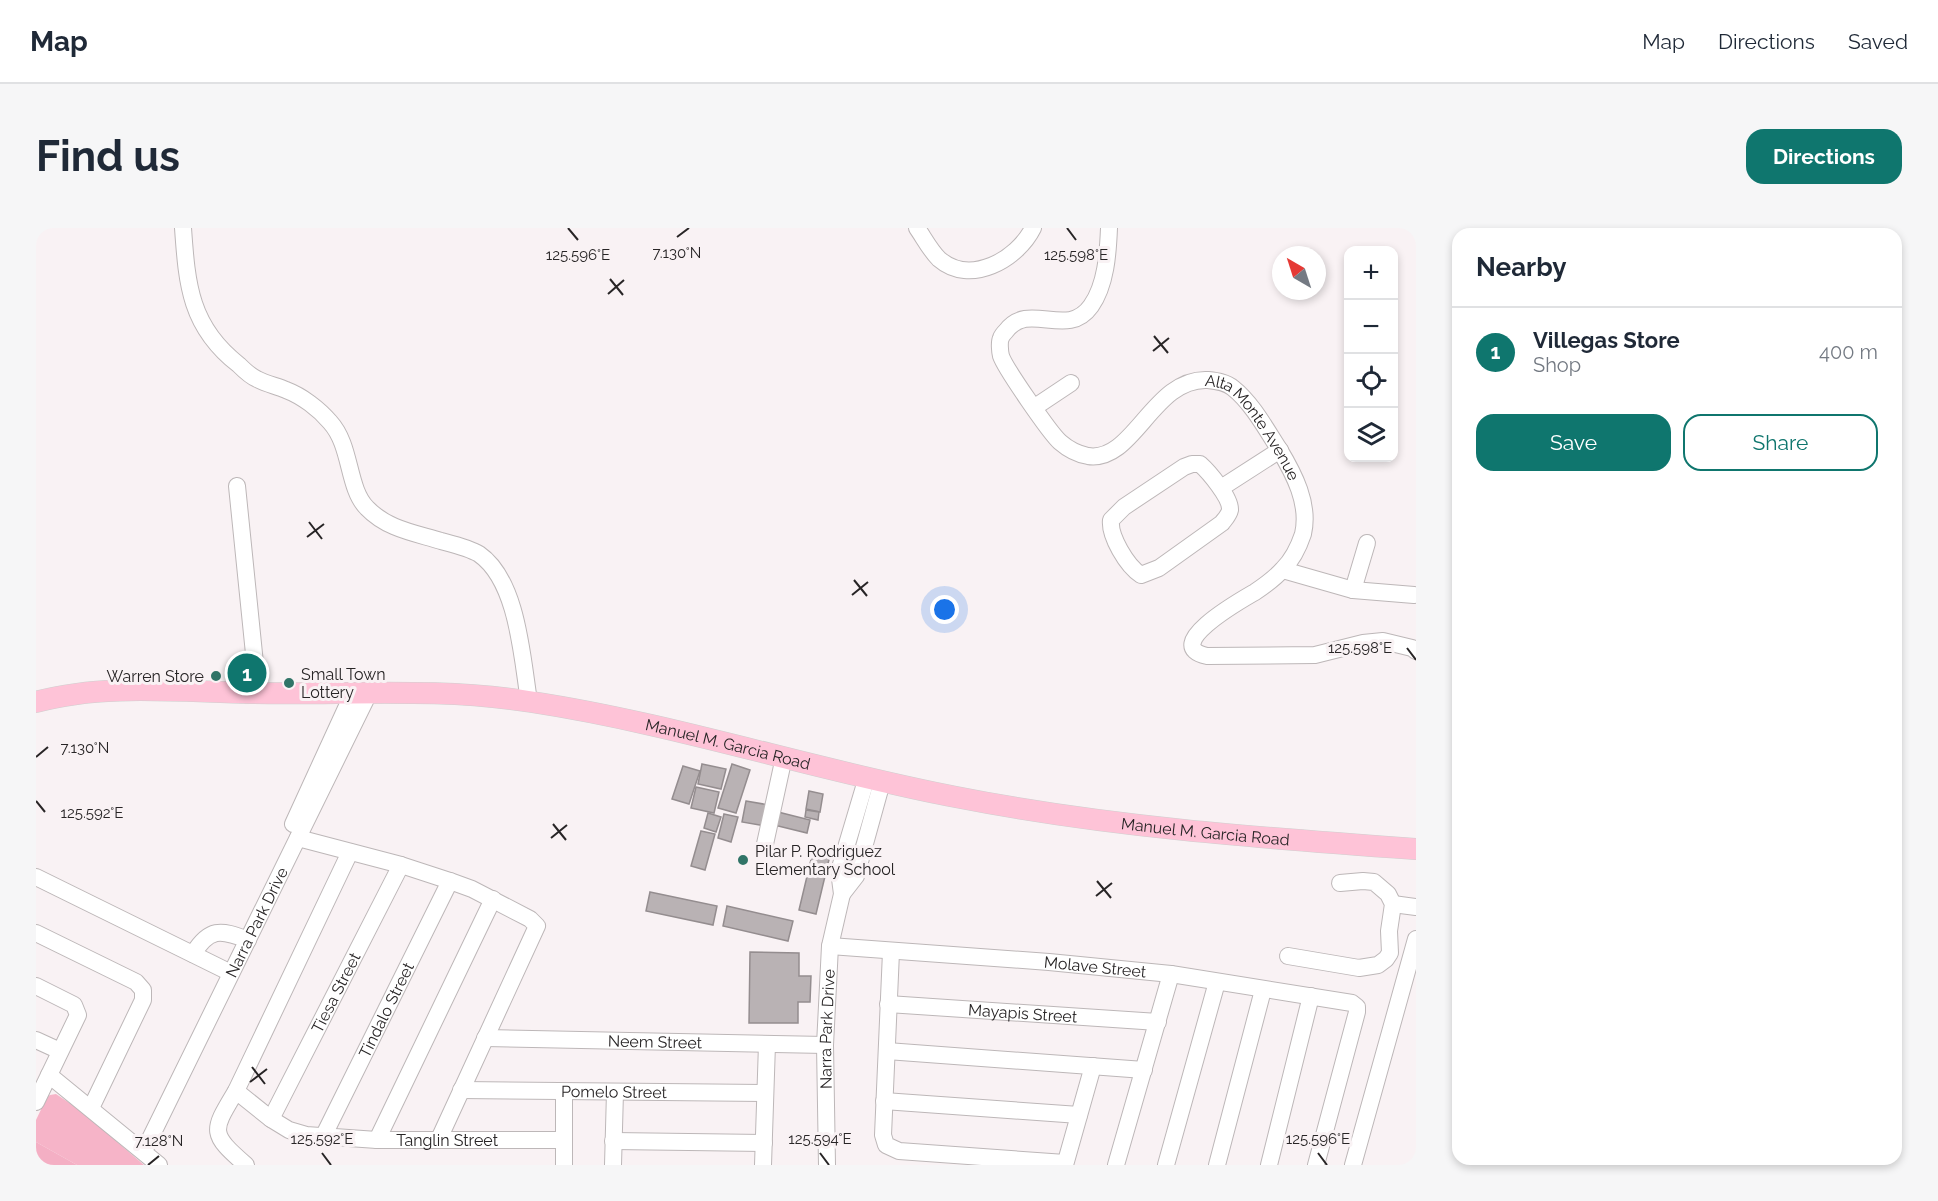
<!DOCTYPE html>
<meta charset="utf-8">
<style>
:root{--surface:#fff;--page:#f6f6f7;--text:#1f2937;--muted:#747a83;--line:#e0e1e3;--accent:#0f766e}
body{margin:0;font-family:Raleway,sans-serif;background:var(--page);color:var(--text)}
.controls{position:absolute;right:18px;top:18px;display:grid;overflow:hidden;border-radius:12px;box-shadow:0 3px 9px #0003}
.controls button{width:54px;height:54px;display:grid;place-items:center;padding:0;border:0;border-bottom:2px solid var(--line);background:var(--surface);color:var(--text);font:30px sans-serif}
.compass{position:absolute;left:1236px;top:18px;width:54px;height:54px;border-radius:50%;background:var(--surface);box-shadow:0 3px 9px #0003;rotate:321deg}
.you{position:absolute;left:909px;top:382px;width:21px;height:21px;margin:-15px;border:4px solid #fff;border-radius:50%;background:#1a73e8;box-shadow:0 0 0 9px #1a73e833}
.badge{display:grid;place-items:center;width:39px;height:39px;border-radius:50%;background:var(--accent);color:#fff;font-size:20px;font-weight:700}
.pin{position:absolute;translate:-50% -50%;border:3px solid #fff;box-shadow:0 2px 6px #0006}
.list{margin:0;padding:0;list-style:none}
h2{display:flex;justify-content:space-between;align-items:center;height:78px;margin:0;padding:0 24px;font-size:26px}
h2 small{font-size:20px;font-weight:400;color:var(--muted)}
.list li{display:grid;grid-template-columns:39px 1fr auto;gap:18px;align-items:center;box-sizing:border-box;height:90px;padding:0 24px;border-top:2px solid var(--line)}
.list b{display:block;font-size:22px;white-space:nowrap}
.list p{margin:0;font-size:20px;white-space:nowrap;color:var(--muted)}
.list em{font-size:20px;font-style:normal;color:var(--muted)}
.actions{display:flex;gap:12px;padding:18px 24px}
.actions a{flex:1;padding:14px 0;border:2px solid var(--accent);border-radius:18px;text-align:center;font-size:21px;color:var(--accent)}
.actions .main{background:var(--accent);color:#fff}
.icon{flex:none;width:33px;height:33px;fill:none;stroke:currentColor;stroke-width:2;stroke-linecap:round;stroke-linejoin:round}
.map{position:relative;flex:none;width:1380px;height:937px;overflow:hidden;border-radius:18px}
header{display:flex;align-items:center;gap:36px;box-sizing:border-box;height:84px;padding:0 30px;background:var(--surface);border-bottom:2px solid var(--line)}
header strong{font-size:28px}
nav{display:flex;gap:33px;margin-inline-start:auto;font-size:21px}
.intro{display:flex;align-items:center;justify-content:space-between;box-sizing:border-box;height:144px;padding:0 36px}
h1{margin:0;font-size:42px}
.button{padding:15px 27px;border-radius:18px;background:var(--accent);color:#fff;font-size:21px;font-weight:700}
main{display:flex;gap:36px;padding:0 36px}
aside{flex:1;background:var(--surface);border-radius:18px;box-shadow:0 3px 9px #0003}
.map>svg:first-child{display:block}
</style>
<header>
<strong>Map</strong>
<nav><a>Map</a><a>Directions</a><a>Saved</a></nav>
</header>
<div class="intro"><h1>Find us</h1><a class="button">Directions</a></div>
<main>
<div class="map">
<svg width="1380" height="937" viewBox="0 0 1380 937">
<rect width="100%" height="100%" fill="#f9f2f4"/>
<path fill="#f6b4c8" d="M20 866 44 882 108 937H41L0 914V892L11 869 14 867Z"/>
<path fill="#f4afc4" d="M0 914 41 937H0Z"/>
<g fill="#b9b2b4" stroke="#948d8f" stroke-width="1.5">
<path d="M666 536 690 541 685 561 662 556Z"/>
<path d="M696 536 714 542 700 585 682 580Z"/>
<path d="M647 538 664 543 653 576 636 571Z"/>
<path d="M660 559 683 564 678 585 655 580Z"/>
<path d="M773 563 787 566 784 584 770 581Z"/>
<path d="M710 573 733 577 729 598 706 594Z"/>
<path d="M770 582 783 584 782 592 769 589Z"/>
<path d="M742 584 774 592 771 605 738 597Z"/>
<path d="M672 585 685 589 680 604 668 600Z"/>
<path d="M688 586 702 589 695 614 682 610Z"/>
<path d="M665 603 679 606 669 642 655 638Z"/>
<path d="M778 619 795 623 780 686 763 682Z"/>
<path d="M614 664 681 678 677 697 610 683Z"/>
<path d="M691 678 757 693 752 713 687 698Z"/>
<path d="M714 724 763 725V748H775L774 774H762V795H713Z"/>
</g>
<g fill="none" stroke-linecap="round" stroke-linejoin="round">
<g stroke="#bdb7b8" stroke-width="18">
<g id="minor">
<path d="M147 0C151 57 154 99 203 137 208 142 214 148 221 151 230 156 241 158 250 162 266 168 283 181 294 194 316 218 311 260 331 280 351 301 379 305 405 313 416 316 433 320 443 326 482 353 486 430 493 473"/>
<path d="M881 0C888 10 894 22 903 31 934 58 981 32 997 0"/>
<path id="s1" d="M1073 0C1072 25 1070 57 1055 78 1031 112 993 72 970 103 968 105 966 107 965 110 963 114 964 124 965 128 969 140 1014 205 1024 214 1032 221 1041 226 1052 228 1098 235 1117 149 1172 152 1181 153 1190 154 1197 160 1216 175 1230 201 1243 221 1258 246 1274 276 1267 306 1263 318 1256 332 1247 341 1240 349 1228 358 1219 364 1207 371 1123 418 1171 428L1279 427 1327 415 1347 413 1376 420 1380 423"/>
<path d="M999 179 1035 155"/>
<path d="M1156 236H1164C1173 244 1195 270 1194 282 1193 287 1189 291 1186 295L1123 340 1105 347C1091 338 1073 308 1075 292L1088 279 1148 239Z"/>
<path d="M201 258 222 465"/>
<path d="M1185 260 1244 222"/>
<path d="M1247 342 1317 362 1378 367"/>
<path d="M1317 362 1331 315"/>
<path d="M257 596 317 465"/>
<path d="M262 610 365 637 414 653 436 661 494 691 501 698 403 911"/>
<path d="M729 616 748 529"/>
<path d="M0 649 195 745"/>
<path d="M806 666 820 648 846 554"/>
<path d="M1357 676 1380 679"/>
<path d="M0 705 100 754 107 762V772L55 880"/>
<path id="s2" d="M794 718 1013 734 1135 746 1316 775 1321 779V784L1280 937"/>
<path d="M855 724 847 907 850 917 863 923 1029 935"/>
<path d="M157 726C173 700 184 701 212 712"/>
<path d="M1252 728 1323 740 1342 737 1350 731 1354 725 1353 703 1357 676 1352 666 1338 654 1327 653 1304 655"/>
<path d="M0 758 38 777 42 787 0 874"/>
<path id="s3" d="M852 776 1122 794"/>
<path id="s4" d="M449 810 789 817"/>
<path d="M0 812 24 823"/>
<path d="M851 823 1108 842"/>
<path d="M13 847 123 937"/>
<path id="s5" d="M425 862 729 865"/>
<path id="s6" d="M200 863 235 891 253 902 270 907 341 912H528"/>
<path d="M848 873 1043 887"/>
<path id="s7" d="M235 891 365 637"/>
<path id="s8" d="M287 909 414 653"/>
<path d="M341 912 457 671"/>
<path d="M577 913 728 915"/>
<path id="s9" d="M108 923 333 465"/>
<path d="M210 937C173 905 176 903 200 863L314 624"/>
<path d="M528 937V864"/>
<path d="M577 937 579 864"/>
<path d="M727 937 731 816"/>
<path id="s10" d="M791 937 789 817 794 718 806 666 803 643 831 549"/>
<path d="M1029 937 1057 838"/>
<path d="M1080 937 1135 746"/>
<path d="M1130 937 1181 754"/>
<path d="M1181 937 1227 762"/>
<path d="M1233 937 1275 768"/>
<path d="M1317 937 1380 711"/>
</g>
</g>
<g stroke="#d0cfcf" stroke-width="22">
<g id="major">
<path id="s11" d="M0 474C67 455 147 464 216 465 309 467 404 459 496 474 640 496 778 542 920 569 1072 599 1226 610 1380 621"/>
</g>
</g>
<use href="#minor" stroke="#fff" stroke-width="16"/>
<use href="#major" stroke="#fec3d7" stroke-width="21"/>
</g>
<path fill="none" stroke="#282526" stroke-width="2" d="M532 0 542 12M1031 0 1040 12M641 9 653 0M574 51 587 67M572 66 588 52M1118 108 1132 125M1117 123 1133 110M273 294 286 311M271 309 288 296M818 352 831 368M816 367 832 354M1371 420 1380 432M0 529 12 519M0 573 9 584M517 596 530 612M515 610 531 597M1061 653 1075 670M1060 668 1076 655M216 839 229 856M214 854 231 841M286 925 295 937M784 925 793 937M1282 925 1291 937M112 937 123 928"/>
<g fill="#307467" stroke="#f9f2f4" stroke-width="2">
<circle cx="180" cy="448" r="6"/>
<circle cx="253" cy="455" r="6"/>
<circle cx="707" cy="632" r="6"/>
</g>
<g text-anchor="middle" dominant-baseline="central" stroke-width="6" stroke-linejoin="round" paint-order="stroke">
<g font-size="16" fill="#282526" stroke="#f9f2f4">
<text stroke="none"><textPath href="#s1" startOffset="554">Alta Monte Avenue</textPath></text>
<text stroke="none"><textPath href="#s11" startOffset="698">Manuel M. Garcia Road</textPath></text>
<text stroke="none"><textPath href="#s11" startOffset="1184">Manuel M. Garcia Road</textPath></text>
<text stroke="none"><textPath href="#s9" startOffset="255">Narra Park Drive</textPath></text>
<text stroke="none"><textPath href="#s2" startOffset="266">Molave Street</textPath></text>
<text stroke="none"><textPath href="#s7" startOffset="142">Tiesa Street</textPath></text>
<text stroke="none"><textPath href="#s8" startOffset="142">Tindalo Street</textPath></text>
<text stroke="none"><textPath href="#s3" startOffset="135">Mayapis Street</textPath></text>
<text stroke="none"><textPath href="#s10" startOffset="136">Narra Park Drive</textPath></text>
<text stroke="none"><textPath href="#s4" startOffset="170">Neem Street</textPath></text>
<text stroke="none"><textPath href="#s5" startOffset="153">Pomelo Street</textPath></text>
<text stroke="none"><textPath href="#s6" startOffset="225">Tanglin Street</textPath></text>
</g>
<g font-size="16" fill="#282526" stroke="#f9f2f4" text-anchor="start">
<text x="265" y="446">Small Town<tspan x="265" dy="18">Lottery</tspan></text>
<text x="168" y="448" text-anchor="end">Warren Store</text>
<text x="719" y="623">Pilar P. Rodriguez<tspan x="719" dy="18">Elementary School</tspan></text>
</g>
</g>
<g font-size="15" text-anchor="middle" fill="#282526" stroke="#f9f2f4" stroke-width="6" stroke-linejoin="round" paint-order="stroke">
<text x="641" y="30">7.130°N</text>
<text x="1040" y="32">125.598°E</text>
<text x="542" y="32">125.596°E</text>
<text x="1324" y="425">125.598°E</text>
<text x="49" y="525">7.130°N</text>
<text x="56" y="590">125.592°E</text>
<text x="286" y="916">125.592°E</text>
<text x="784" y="916">125.594°E</text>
<text x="1282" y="916">125.596°E</text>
<text x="123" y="918">7.128°N</text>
</g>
</svg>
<div class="controls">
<button>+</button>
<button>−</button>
<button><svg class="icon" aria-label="locate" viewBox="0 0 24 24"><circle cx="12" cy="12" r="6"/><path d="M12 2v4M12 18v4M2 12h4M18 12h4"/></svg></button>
<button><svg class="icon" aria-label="layers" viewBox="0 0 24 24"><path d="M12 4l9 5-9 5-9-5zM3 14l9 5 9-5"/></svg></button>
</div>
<svg class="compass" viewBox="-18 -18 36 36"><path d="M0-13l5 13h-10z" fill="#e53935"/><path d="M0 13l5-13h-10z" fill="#747a83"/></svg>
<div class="you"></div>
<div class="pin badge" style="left:211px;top:445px">1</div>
</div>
<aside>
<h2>Nearby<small></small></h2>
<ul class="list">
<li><span class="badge">1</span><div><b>Villegas Store</b><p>Shop</p></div><em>400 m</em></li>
</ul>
<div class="actions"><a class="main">Save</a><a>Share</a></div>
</aside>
</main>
